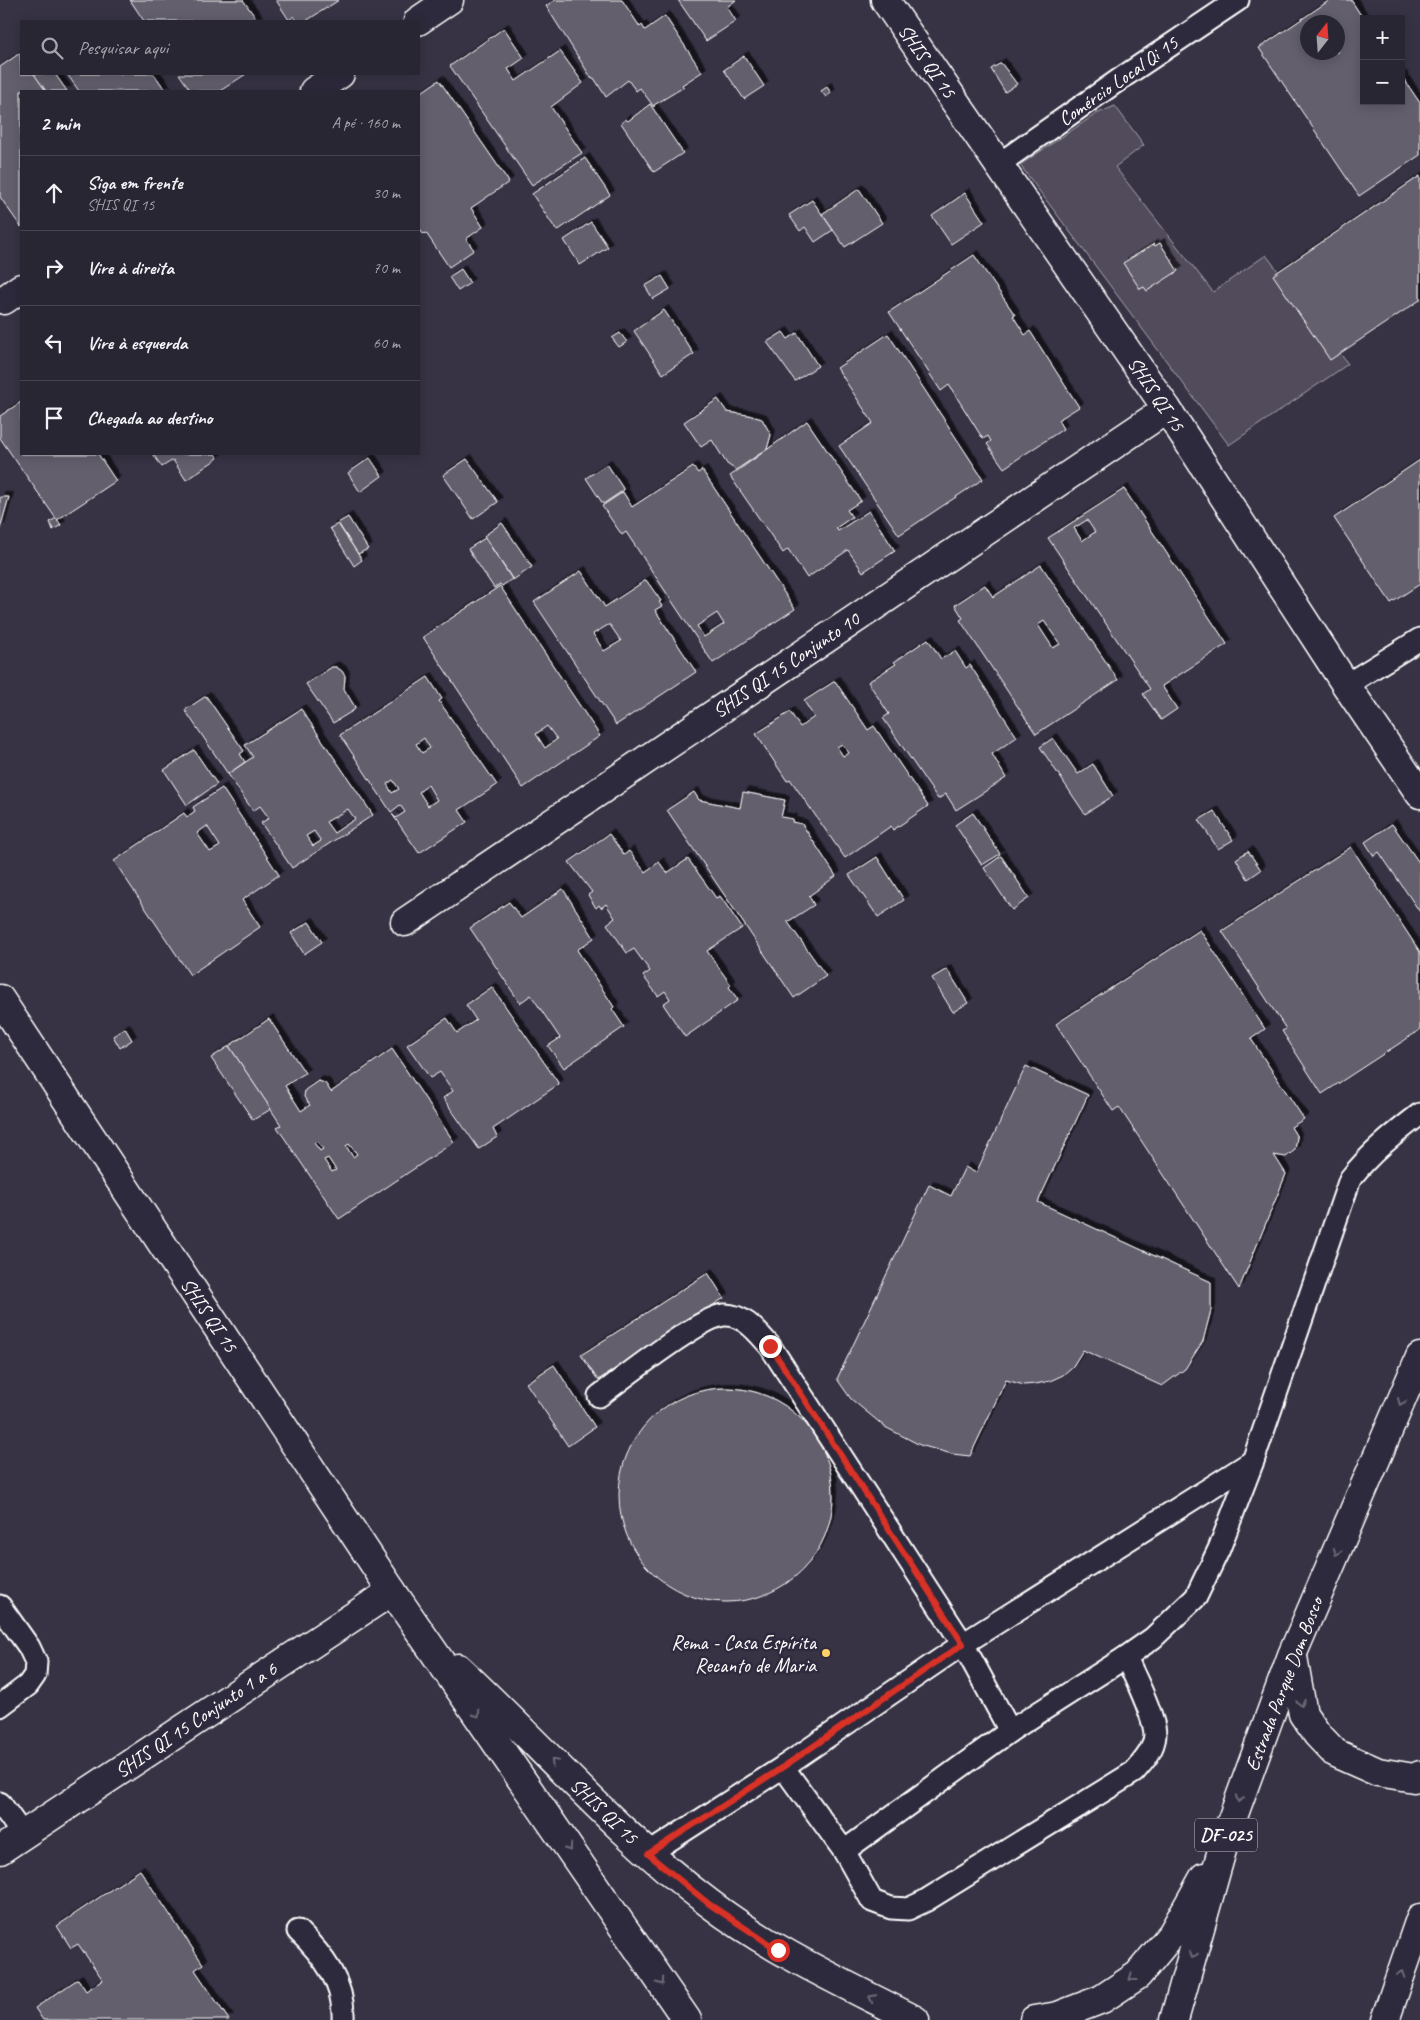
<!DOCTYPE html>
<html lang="pt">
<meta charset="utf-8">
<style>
:root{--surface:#292634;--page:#353240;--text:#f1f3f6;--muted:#a5a5ac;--line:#45434f}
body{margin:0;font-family:Caveat,sans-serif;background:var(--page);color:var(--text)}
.controls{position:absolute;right:15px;top:15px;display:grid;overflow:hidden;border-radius:0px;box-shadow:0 2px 12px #0003}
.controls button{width:45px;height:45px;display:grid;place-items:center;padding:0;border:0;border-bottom:1px solid var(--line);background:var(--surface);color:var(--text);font:25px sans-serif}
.compass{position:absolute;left:1300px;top:15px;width:45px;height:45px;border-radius:50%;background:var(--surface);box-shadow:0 2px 12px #0003;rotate:17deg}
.stop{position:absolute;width:15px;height:15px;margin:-11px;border:4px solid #d93025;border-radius:50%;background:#fff}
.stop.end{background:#d93025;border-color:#fff;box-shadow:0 1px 5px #0008}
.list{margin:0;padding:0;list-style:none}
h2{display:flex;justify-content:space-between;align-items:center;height:65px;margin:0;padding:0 20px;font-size:21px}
h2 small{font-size:16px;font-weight:400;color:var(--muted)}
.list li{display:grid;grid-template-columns:32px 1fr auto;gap:15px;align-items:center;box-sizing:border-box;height:75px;padding:0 20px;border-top:1px solid var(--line)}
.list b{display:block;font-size:19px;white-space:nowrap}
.list p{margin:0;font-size:16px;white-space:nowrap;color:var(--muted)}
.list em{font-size:16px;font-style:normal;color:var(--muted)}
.icon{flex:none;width:28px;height:28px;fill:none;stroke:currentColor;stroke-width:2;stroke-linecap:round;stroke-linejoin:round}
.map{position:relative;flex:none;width:1420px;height:2020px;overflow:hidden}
.search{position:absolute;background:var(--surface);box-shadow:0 2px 12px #0003;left:20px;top:20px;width:400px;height:55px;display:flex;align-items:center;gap:12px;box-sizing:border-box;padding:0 18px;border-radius:0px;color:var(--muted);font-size:19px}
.panel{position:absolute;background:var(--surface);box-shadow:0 2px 12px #0003;left:20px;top:90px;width:400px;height:365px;border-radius:0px}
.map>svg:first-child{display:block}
</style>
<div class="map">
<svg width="1420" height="2020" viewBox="0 0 1420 2020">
<defs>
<filter id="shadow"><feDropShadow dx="4.5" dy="-4.5" stdDeviation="0" flood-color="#0009"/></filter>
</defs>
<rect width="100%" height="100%" fill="#373345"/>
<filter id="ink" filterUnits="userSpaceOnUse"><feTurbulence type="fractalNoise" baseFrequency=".02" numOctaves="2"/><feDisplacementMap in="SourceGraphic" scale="10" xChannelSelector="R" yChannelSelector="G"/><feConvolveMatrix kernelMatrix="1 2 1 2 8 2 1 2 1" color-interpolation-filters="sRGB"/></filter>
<g filter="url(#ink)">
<path fill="#514c5c" stroke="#a8a6ae" d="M1115 106 1144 145 1115 167 1213 292 1266 255 1348 364 1229 445 1020 165 1096 114Z"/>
<g fill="#635f6d" stroke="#fff" fill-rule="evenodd" filter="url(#shadow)">
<path d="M130 0H243L258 21H144Z"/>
<path d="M276 0H339L306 21H297L294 16 289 20Z"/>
<path d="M555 0H622L640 27 642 25 645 30 665 16 702 72 682 85 684 87 654 105V107L640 88 636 91 628 80 606 97 594 78 592 79 546 6Z"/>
<path d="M678 0H736L727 7 736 21 706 41Z"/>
<path d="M1330 0H1351L1364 20V101H1401V75L1420 103V155L1359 196 1259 48ZM1308 22H1338V52H1308Z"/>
<path d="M504 28 524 58 508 69 516 81 560 51 583 83 551 107 582 153 532 185 450 66Z"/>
<path d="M20 53 21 74H34L46 91H21V227L0 197V67Z"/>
<path d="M744 56 764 86 744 99 724 70Z"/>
<path d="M1001 63 1017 84 1005 92 991 69Z"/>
<path d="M34 74H55L67 91H46Z"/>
<path d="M67 74H154L166 91H79Z"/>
<path d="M179 74H246L220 91H191Z"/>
<path d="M439 80 509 182 471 208 483 227 466 239 474 250 449 267 426 233 423 234 419 228V94Z"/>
<path d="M827 87 831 93 826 97 821 91Z"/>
<path d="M650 104 683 153 654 172 621 123 626 119 628 121Z"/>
<path d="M585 158 610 195 557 231 532 194Z"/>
<path d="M1420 176V300L1330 360 1273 275Z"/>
<path d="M859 189 882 223 845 247 822 214Z"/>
<path d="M965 193 984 222 951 244 932 216Z"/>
<path d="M812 200 833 230 815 242 805 227 800 231 789 215Z"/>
<path d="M591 222 608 247 580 265 564 240Z"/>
<path d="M1160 243 1178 271 1147 291 1144 287 1140 289 1123 263 1154 244 1155 246Z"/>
<path d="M974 255 1015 315 1013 316 1025 335 1030 331 1079 407 1058 420 1063 429 1004 468 987 444 991 441 988 436 983 439 949 385 941 391 889 312Z"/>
<path d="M461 269 470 283 458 291 449 277Z"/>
<path d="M662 276 670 289 653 299 645 286Z"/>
<path d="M664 310 694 354 663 374 634 331Z"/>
<path d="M783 332 788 339 797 333 818 366 795 381 767 342Z"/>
<path d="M620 333 627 342 619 347 612 338Z"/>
<path d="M888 334 983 479 899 535 839 446 873 423 837 368Z"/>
<path d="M718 399 727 412 748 415 762 419 771 435 767 449 736 470 727 464 712 440 701 447 684 422Z"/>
<path d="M21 402V454H98L116 481 57 520 0 438V416Z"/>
<path d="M807 421 861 501 847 510 852 517 836 528 838 531 869 511 895 551 863 572 848 550 807 578 788 549 783 553 730 476Z"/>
<path d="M153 454H215L218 458 186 480 173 460 162 467Z"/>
<path d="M370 458 382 476 360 492 348 473Z"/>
<path d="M467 459 498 502 473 519 443 475Z"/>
<path d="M1420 460V584L1391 603 1334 518Z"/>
<path d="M607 464 624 490 603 504 586 478Z"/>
<path d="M693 467 698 473 702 470 795 609 713 663 630 538 626 532 622 535 602 506 623 492 632 507ZM717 613 724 624 704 637 697 626Z"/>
<path d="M1124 489 1227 644 1162 686 1177 709 1161 720 1143 694 1150 689 1048 538ZM1087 520 1095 532 1082 541 1074 528Z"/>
<path d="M0 497H9L0 529Z"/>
<path d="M348 517 368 549 358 554 338 523Z"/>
<path d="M56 518 61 525 53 530 50 522Z"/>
<path d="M502 523 532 567 513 580 484 536Z"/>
<path d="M338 524 362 560 354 566 330 528Z"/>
<path d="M485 538 512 579 502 586 500 584 494 588 468 549Z"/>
<path d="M1041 565 1118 680 1036 734 960 620 963 618 955 605 985 585 993 597ZM1044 621 1060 644 1053 648 1038 625Z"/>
<path d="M581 571 605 607 646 580 661 601 659 602 662 606 655 610 696 672 616 725 534 602ZM608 625H610L621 641 604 651 593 634Z"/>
<path d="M500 586 600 736 523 788 423 637ZM547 726 557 739 545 748 536 734Z"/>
<path d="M928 639 941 659 955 651 966 668 970 665 1017 737 992 754 1006 778 956 810 946 794 938 799 883 718 889 714 868 682 896 664 894 662Z"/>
<path d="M332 667H336L342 671 345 676 344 689 355 707 354 710 333 723 306 684Z"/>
<path d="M428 677 442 699 439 701 497 785 459 810 467 822 419 853 392 814 396 818 405 812 400 805 391 812 340 735ZM424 738 430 748 422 753 416 744ZM393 780 399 789 392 793 387 784ZM428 785 437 800 428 806 419 792Z"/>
<path d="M835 681 868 730 874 726 928 806 893 830 891 826 845 858 790 779 787 781 756 734 790 712 800 727 814 717 804 701ZM842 744 849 753 843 756 837 747Z"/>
<path d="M206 696 244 751 240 754 245 762 228 774 185 710Z"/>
<path d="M301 709 373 815 292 868 261 823 269 818 260 806 253 811 228 774 253 757 245 745ZM348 809 355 819 334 833 326 822ZM314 831 321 841 313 846 306 836Z"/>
<path d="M1053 738 1078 774 1093 764 1113 796 1085 814 1040 747Z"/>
<path d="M194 750 217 784 187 805 164 770Z"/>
<path d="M222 788 279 875 242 900 260 927 190 975 114 861 184 813 187 817 195 811 193 807ZM207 826 220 846 210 852 197 833Z"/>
<path d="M694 792 699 800 740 808 743 792 785 800 781 817 793 819 792 822 802 824 836 876 809 896 814 905 789 921H787L826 976 794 998 667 810Z"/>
<path d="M1214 811 1233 840 1218 849 1199 820Z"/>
<path d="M973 813 1000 854 982 865 955 825Z"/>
<path d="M1392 824 1420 864V912L1379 852 1374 856 1365 842Z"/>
<path d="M609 834 624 855 629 851 645 872 659 862 667 873 688 859 716 898 720 896 742 928 707 951 731 985 729 987 738 1000 685 1037 663 1004 670 999 665 991 658 996 643 976 650 971 634 949 627 953 607 924 615 918 606 904 601 908 599 905 596 908 588 895 592 892 569 862Z"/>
<path d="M1351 847 1420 952V1030L1322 1094 1282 1031 1286 1029 1222 931Z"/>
<path d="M1248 851 1261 870 1248 879 1236 859Z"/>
<path d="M1001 856 1029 898 1012 910 984 868Z"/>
<path d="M877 857 904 900 878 917 849 875Z"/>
<path d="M563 889 594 938 577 950 614 1007 612 1009 624 1027 564 1068 548 1046 560 1038 531 995 520 1003 470 928 509 902 521 918Z"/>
<path d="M309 922 322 942 304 954 291 933Z"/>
<path d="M1200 930 1265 1029 1251 1039 1304 1119 1291 1127 1297 1137 1295 1150 1286 1157 1274 1155 1286 1174 1239 1289 1119 1107 1113 1111 1056 1024Z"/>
<path d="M947 969 968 1003 953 1012 932 978Z"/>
<path d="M492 987 559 1084 493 1129 497 1137 479 1149 443 1098 453 1091 440 1072 430 1078 407 1045 447 1018 457 1033 476 1020 466 1005Z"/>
<path d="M269 1019 305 1073 285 1086 301 1111 310 1105 304 1097 305 1090 318 1081 325 1083 331 1092 392 1049 454 1142 339 1219 277 1127 281 1125 229 1046ZM317 1141 323 1149 320 1151 314 1143ZM349 1144 357 1154 353 1157 346 1146ZM328 1158 336 1170 332 1172 324 1160Z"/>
<path d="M125 1028 132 1040 120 1048 113 1036Z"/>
<path d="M229 1046 271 1109 253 1120 211 1058Z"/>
<path d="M1026 1066 1088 1095 1038 1202 1211 1282V1310L1203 1341 1185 1369 1162 1386 1083 1350 1073 1366 1063 1375 1050 1381 1036 1384 1024 1385 1006 1380 970 1456 952 1454 920 1445 885 1427 851 1399 837 1379 929 1185 951 1196 965 1167 976 1173Z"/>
<path d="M708 1273 724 1298 598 1380 581 1355Z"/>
<path d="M554 1365 595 1427 568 1446 526 1383Z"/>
<circle cx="726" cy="1495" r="107"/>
<path d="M140 1870 203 1964 195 1970 229 2020H43L35 2008 78 1979 86 1991 103 1980 78 1944 71 1948 57 1926Z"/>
</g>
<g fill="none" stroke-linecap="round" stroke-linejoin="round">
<g stroke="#fff" stroke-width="25">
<g id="lane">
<path d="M999 164 1123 77 1238 0"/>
<path d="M1346 685 1420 639"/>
<path d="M599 1396C622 1379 700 1317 724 1315 744 1314 758 1333 770 1346L963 1644 1010 1731"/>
<path d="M0 1606 29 1647 36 1662 35 1675 28 1685 0 1706"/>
<path d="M783 1767 844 1851 872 1901 891 1908 908 1909 925 1901 1134 1772C1143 1762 1154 1750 1155 1735 1155 1716 1134 1676 1126 1657"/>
<path d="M0 1803 23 1835"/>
<path d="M844 1851 1010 1731 1126 1657 1153 1638 1196 1597 1219 1549 1253 1461 1350 1179C1370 1153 1394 1134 1420 1114"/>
<path d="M648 1854 783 1767 963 1644 1253 1461"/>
<path d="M298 1931C323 1955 345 1983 343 2020"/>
</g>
</g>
<g stroke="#fff" stroke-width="31">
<g id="street">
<path d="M885 0 1167 409 1346 685 1420 794"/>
<path d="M418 21 449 0"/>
<path d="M314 91 340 74"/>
<path d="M4 300 21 288"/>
<path d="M405 922 1167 409"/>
<path d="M0 1850 392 1591"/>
</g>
</g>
<g stroke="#fff" stroke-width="31">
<g id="secondary">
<path d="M0 999 392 1591 687 2020"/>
<path d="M458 1668C542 1746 617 1834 709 1903 772 1951 845 1984 915 2020"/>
</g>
</g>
<g stroke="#fff" stroke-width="31">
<g id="primary">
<path d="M1293 1657 1303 1714 1317 1734 1335 1753 1378 1772 1414 1778 1420 1775"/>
<path d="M1034 2020 1058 2016 1102 1999 1138 1975 1172 1934 1204 1877"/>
<path d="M1174 2020 1226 1836 1292 1655 1420 1357"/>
<path d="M1385 2020 1420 1919"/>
</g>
</g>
<use href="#lane" stroke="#2f2a3d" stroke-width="21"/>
<use href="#street" stroke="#2f2a3d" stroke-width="28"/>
<use href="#secondary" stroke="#2f2a3d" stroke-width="28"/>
<use href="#primary" stroke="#2f2a3d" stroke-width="28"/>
</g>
<defs><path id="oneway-chevron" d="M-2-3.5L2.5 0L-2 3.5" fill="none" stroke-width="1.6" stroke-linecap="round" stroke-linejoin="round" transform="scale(1.25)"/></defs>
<g stroke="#6d6a77">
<use href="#oneway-chevron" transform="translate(1401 1402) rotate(113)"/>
<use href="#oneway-chevron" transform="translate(1337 1552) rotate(113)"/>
<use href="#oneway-chevron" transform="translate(1301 1703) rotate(80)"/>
<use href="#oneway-chevron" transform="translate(477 1714) rotate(55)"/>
<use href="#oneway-chevron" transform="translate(554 1762) rotate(-134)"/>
<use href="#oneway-chevron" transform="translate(1239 1799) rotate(110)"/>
<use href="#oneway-chevron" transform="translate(569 1848) rotate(55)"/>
<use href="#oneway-chevron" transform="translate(1193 1955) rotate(106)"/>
<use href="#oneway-chevron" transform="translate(1401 1974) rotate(-71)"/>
<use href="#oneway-chevron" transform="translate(1132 1978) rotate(144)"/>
<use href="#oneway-chevron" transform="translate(661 1982) rotate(55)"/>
<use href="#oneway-chevron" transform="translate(872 1998) rotate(-153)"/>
</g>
</g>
<g fill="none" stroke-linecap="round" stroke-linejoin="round" filter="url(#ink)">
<path stroke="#d93025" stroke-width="6" d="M770 1346 963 1644 783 1767 648 1854 709 1904 778 1950"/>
</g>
<circle fill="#ffd166" stroke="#2f2a3d" stroke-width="2" cx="826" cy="1653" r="5"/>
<g text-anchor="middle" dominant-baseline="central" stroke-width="5" stroke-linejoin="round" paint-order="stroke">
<rect fill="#2f2a3d" stroke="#c1bfc5" stroke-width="1" x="1195" y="1818.5" width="62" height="33" rx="4"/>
<g font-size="19" font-weight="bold" fill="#fff">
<text x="1226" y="1835">DF-025</text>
</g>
<g font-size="20" fill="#fff" stroke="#2f2a3d">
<text transform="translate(927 61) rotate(55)">SHIS QI 15</text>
<text transform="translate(1118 81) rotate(-35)">Comércio Local Qi 15</text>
<text transform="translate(1156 394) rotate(56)">SHIS QI 15</text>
<text transform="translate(786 665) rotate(-34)">SHIS QI 15 Conjunto 10</text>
<text transform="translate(209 1315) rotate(56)">SHIS QI 15</text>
<text transform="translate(1284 1684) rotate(-69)">Estrada Parque Dom Bosco</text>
<text transform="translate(196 1720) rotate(-34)">SHIS QI 15 Conjunto 1 a 6</text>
<text transform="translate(604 1811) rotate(44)">SHIS QI 15</text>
</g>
<g font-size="20" fill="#fff" stroke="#2f2a3d" text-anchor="end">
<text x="816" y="1642">Rema - Casa Espírita<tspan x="816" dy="23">Recanto de Maria</tspan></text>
</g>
</g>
</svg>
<div class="controls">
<button>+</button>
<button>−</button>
</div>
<svg class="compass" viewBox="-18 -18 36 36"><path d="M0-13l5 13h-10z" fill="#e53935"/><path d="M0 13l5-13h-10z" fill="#a5a5ac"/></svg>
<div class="stop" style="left:778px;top:1950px"></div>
<div class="stop end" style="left:770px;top:1346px"></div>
<div class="search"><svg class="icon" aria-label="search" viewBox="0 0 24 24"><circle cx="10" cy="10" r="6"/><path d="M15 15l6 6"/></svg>Pesquisar aqui</div>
<section class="panel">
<h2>2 min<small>A pé · 160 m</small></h2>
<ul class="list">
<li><svg class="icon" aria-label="ahead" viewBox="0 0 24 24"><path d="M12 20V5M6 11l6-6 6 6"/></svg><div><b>Siga em frente</b><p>SHIS QI 15</p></div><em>30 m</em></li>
<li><svg class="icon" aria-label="right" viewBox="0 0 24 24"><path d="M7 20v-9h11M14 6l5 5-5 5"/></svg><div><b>Vire à direita</b></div><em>70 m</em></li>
<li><svg class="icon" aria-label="left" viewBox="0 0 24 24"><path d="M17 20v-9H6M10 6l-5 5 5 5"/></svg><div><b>Vire à esquerda</b></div><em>60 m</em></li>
<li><svg class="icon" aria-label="arrive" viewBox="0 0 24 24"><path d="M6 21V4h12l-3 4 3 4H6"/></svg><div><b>Chegada ao destino</b></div></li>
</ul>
</section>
</div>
